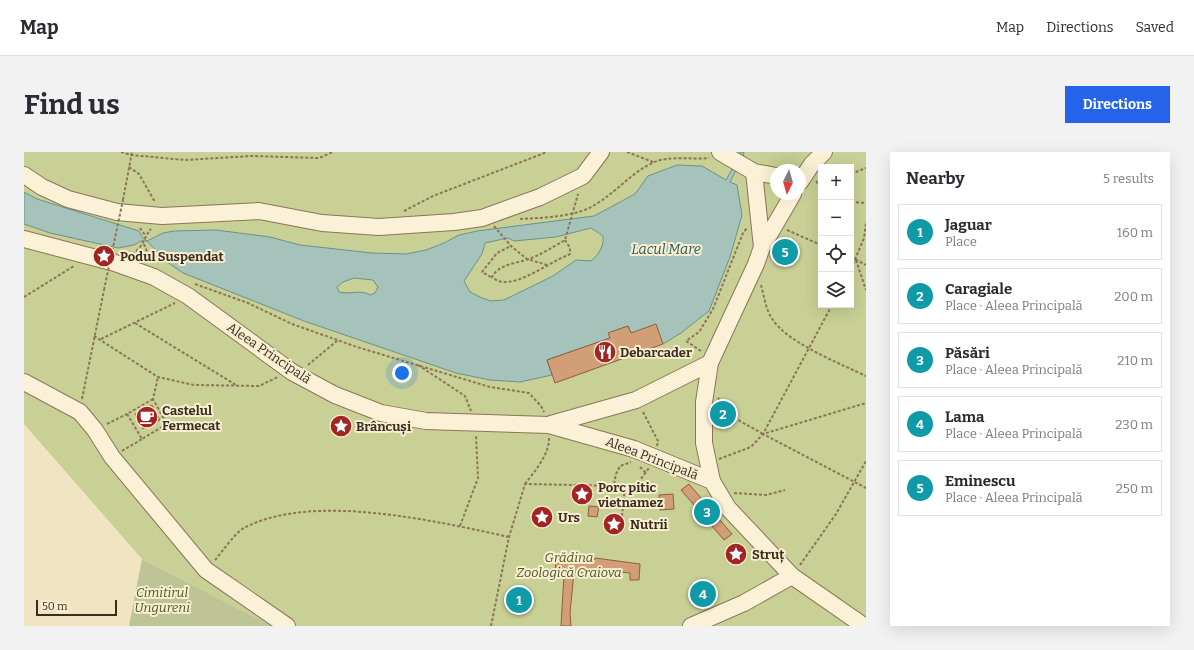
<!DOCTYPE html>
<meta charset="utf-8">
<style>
:root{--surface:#fff;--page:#f2f2f3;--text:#2b2b33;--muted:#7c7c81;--line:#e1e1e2;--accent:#2563eb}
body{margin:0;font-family:Bitter,serif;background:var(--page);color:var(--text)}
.controls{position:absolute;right:12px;top:12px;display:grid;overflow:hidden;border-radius:0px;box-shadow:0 4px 16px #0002}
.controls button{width:36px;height:36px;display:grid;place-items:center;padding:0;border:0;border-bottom:1px solid var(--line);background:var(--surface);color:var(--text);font:20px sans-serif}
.compass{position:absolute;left:746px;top:12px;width:36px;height:36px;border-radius:50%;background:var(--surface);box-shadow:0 4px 16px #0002;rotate:185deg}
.scale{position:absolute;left:12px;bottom:10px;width:81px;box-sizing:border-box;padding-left:4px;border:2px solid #3b2c1d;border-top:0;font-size:11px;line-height:14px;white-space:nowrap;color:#3b2c1d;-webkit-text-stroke:3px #f8eed2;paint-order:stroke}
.you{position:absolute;left:378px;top:221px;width:14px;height:14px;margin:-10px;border:3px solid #fff;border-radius:50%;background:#1a73e8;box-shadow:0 0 0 6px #1a73e833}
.badge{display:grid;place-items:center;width:26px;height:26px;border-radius:50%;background:var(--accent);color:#fff;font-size:13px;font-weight:700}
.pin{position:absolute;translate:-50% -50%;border:2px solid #fff;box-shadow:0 1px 4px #0006}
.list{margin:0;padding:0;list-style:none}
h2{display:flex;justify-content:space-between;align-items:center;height:52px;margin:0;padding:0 16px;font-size:17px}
h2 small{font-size:13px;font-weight:400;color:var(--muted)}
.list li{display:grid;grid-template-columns:26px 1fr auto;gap:12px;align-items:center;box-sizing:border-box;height:56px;margin:0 8px 8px;padding:0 8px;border:1px solid var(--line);border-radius:0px}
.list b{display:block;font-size:15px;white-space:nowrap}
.list p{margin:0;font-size:13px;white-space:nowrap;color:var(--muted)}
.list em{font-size:13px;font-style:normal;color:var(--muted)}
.icon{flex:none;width:22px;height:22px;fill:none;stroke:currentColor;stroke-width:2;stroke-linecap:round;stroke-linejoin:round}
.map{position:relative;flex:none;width:842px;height:474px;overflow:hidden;border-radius:0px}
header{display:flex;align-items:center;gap:24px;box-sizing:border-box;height:56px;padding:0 20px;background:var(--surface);border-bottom:1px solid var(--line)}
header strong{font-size:19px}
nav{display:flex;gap:22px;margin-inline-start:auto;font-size:14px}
.intro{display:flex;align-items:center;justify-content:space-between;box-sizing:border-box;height:96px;padding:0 24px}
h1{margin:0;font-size:28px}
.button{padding:10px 18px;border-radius:0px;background:var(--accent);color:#fff;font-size:14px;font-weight:700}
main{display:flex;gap:24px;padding:0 24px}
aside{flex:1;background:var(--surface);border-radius:0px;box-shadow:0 4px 16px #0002}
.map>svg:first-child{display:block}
</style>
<header>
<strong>Map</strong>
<nav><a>Map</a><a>Directions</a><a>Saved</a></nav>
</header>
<div class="intro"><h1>Find us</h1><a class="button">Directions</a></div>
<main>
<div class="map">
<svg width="842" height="474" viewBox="0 0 842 474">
<rect width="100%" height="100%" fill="#f1e4c2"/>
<path fill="#c8d095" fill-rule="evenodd" d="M0 0H842V474H248L118 407 0 272ZM797 15H827V153H797ZM752 18H776V42H752Z"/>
<path fill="#bec495" d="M118 407 248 474H105Z"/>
<path fill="#a5c3bb" stroke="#6b9289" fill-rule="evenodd" d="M716 0H720L719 5 706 30 713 33 718 63 706 105 685 159 657 181 639 192 607 181 604 174 585 181 586 186 523 208 528 223 496 230 466 228 432 221 280 169 159 121 143 110 123 89H117L110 93 94 96 26 81 0 72V40L13 47 115 79 118 85 123 89 139 81 150 79 192 78 246 85 276 93 348 101 382 102 402 98 420 91 435 83 453 79 570 64 611 42 624 24 653 13 678 14 702 28 716 3ZM567 76 579 84C580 95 575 102 567 109L552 108 529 124 480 148 467 149 458 146 446 140 440 129 458 102 461 91 484 86 490 89 532 85ZM330 126 349 128 354 135 351 141 346 143C336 137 326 143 315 140L313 135 319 130Z"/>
<g fill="#d29e75" stroke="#8d5e3c">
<path d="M632 172 639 192 531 231 523 208 586 186 584 181 604 174 607 181Z"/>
<path d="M128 253 136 268 119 277 111 262Z"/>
<path d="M665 332 708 382 700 388 657 338Z"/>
<path d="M649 342 650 357 636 358 635 343Z"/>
<path d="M565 354 575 355 573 365 564 364Z"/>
<path d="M571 406 616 412 615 428H606V421L569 417 568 422 550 420 546 461 547 474H537L540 423H531L532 407 560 409V407L570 408Z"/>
</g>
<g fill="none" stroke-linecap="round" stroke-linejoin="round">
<g stroke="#8c7558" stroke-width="18">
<g id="minor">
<path d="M696 0 730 20 752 24"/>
<path d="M730 20 738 95"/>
<path d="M0 23 18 35 44 47 93 60 138 64 235 59 298 71 355 75 430 70 458 66 516 45 559 24 577 0"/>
<path d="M776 30 788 12 800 0"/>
<path d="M0 87 91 111 130 125 164 144 268 220 311 243 357 261 402 269 525 273 610 297 688 329 704 356 768 424 840 474"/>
<path d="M686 211 680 250V291L688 329"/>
<path d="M0 230 56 260 71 278 88 305 182 418 263 474"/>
<path d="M527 272 612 248 686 211 732 112 738 95 769 42"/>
<path d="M667 474 720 451 768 424"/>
</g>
</g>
<g stroke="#8c7558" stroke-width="2" stroke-dasharray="3 2" stroke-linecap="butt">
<path d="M97 0 107 3 161 8 227 4 295 6 309 0"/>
<path d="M603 0 629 10"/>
<path d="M105 15 115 22 131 50"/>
<path d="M827 22 842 16"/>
<path d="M792 29 797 36"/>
<path d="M99 48 108 0"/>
<path d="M827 50 842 51"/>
<path d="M380 59 409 44 523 0"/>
<path d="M496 67C515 66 545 65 563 57 587 46 604 23 628 11 644 3 668 8 685 6"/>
<path d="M470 74 487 94 503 107 523 113"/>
<path d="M116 76 121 83"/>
<path d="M763 78 797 93"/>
<path d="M541 88 546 96V102L542 104C523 111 485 142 468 125 475 111 497 111 510 105 521 100 531 94 541 88L554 42"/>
<path d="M120 92 127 110"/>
<path d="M108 102C120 95 119 86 127 77"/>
<path d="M827 105 842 113"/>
<path d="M832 108 842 138"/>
<path d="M827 117 840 86 842 71"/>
<path d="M467 125 458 120 473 101 487 94"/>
<path d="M171 132 224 151 268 172 333 195 466 235 505 241 517 254 520 260"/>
<path d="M737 133C740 144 742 159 749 168 764 191 817 212 842 224"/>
<path d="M0 145 50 114"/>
<path d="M808 153 739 282 842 336"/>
<path d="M111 171 212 233"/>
<path d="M70 184 134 225 170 233 235 234 254 225"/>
<path d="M77 187 151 151"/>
<path d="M677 199 662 189 675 180 689 157 719 81 723 76"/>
<path d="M284 213 314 188"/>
<path d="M394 213 441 244 447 259"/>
<path d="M694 246 716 269 739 282"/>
<path d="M58 247 80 138"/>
<path d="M129 247 103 262 118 287 143 272 129 247 134 225"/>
<path d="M619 260 634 289 633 294"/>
<path d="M83 272 103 262"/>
<path d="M98 299 118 287"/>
<path d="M695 307 727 295 739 282 842 251"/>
<path d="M616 315 622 321"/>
<path d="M501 332C511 319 525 303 525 286"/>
<path d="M590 332 592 322 596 314 607 310"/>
<path d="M710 341 742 343 761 338"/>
<path d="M436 374 454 326 452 283"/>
<path d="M597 374 601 334"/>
<path d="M191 408C198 400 211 381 220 376 287 340 412 369 485 385"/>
<path d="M776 413 812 362 842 309"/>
<path d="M467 474 485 385 501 332 601 334 613 332 625 316"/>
</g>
<use href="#minor" stroke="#fbf1d6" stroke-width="16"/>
<path stroke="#8c7558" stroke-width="2" stroke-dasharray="3 2" stroke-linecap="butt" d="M80 138 99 48"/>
</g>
<defs>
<g id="sight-disc" transform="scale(1.15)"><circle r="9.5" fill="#a02523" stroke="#f8eed2"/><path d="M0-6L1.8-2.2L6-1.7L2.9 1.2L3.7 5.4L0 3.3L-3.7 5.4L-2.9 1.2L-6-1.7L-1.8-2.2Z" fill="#fff"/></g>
<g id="restaurant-disc" transform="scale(1.15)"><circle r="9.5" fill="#a02523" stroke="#f8eed2"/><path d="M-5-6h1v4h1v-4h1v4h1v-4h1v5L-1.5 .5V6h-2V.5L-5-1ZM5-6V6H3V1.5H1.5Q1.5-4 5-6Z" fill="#fff"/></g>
<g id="cafe-disc" transform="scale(1.15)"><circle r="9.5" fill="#a02523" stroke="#f8eed2"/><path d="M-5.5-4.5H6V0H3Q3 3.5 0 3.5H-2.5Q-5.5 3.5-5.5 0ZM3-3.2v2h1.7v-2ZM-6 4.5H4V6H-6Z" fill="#fff"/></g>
</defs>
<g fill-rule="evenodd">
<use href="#sight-disc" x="80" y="104"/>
<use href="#restaurant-disc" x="581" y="200"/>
<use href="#cafe-disc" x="123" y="265"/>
<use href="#sight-disc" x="317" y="274"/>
<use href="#sight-disc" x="558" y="342"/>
<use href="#sight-disc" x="518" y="365"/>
<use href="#sight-disc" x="590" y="372"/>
<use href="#sight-disc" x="712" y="402"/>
</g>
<g text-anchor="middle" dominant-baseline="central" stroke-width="4" stroke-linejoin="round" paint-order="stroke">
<g font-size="13" font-weight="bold" fill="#3b2c1d" stroke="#f8eed2" text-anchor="start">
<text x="96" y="104">Podul Suspendat</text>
<text x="596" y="200">Debarcader</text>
<text x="138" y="258">Castelul<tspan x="138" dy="15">Fermecat</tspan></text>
<text x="332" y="274">Brâncuși</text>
<text x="574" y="335">Porc pitic<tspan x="574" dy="15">vietnamez</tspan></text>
<text x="534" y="365">Urs</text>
<text x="606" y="372">Nutrii</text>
<text x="728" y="402">Struț</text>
</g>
<g font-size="13" fill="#3b2c1d" stroke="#f8eed2">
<text transform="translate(245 201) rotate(34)">Aleea Principală</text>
<text transform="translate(628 306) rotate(21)">Aleea Principală</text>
</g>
<g font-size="13" font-style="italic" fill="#4a5922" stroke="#f8eed2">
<text x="545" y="405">Grădina<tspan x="545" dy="15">Zoologică Craiova</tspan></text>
<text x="138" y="440">Cimitirul<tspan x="138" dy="15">Ungureni</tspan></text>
</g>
<g font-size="14" font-style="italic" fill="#2b5c5a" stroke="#f8eed2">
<text x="642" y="97">Lacul Mare</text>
</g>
</g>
</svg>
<div class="controls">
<button>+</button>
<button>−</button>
<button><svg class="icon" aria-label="locate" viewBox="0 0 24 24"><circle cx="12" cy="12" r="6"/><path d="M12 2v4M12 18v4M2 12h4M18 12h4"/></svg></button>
<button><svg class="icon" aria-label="layers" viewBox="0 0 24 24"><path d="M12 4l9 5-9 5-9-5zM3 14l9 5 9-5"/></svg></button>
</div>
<svg class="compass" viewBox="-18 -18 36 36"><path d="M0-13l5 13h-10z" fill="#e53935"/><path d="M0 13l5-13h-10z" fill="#7c7c81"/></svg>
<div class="scale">50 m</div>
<div class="you"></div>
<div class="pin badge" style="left:495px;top:448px;background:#0f9aa8">1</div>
<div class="pin badge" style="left:699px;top:262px;background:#0f9aa8">2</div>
<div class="pin badge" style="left:683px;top:360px;background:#0f9aa8">3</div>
<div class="pin badge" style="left:679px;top:442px;background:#0f9aa8">4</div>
<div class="pin badge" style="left:761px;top:100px;background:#0f9aa8">5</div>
</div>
<aside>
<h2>Nearby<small>5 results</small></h2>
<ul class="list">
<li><span class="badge" style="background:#0f9aa8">1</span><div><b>Jaguar</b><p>Place</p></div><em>160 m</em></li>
<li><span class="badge" style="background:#0f9aa8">2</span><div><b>Caragiale</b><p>Place · Aleea Principală</p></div><em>200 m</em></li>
<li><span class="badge" style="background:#0f9aa8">3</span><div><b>Păsări</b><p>Place · Aleea Principală</p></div><em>210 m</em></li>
<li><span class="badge" style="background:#0f9aa8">4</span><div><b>Lama</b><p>Place · Aleea Principală</p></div><em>230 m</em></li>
<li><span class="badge" style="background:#0f9aa8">5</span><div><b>Eminescu</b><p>Place · Aleea Principală</p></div><em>250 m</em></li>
</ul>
</aside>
</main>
